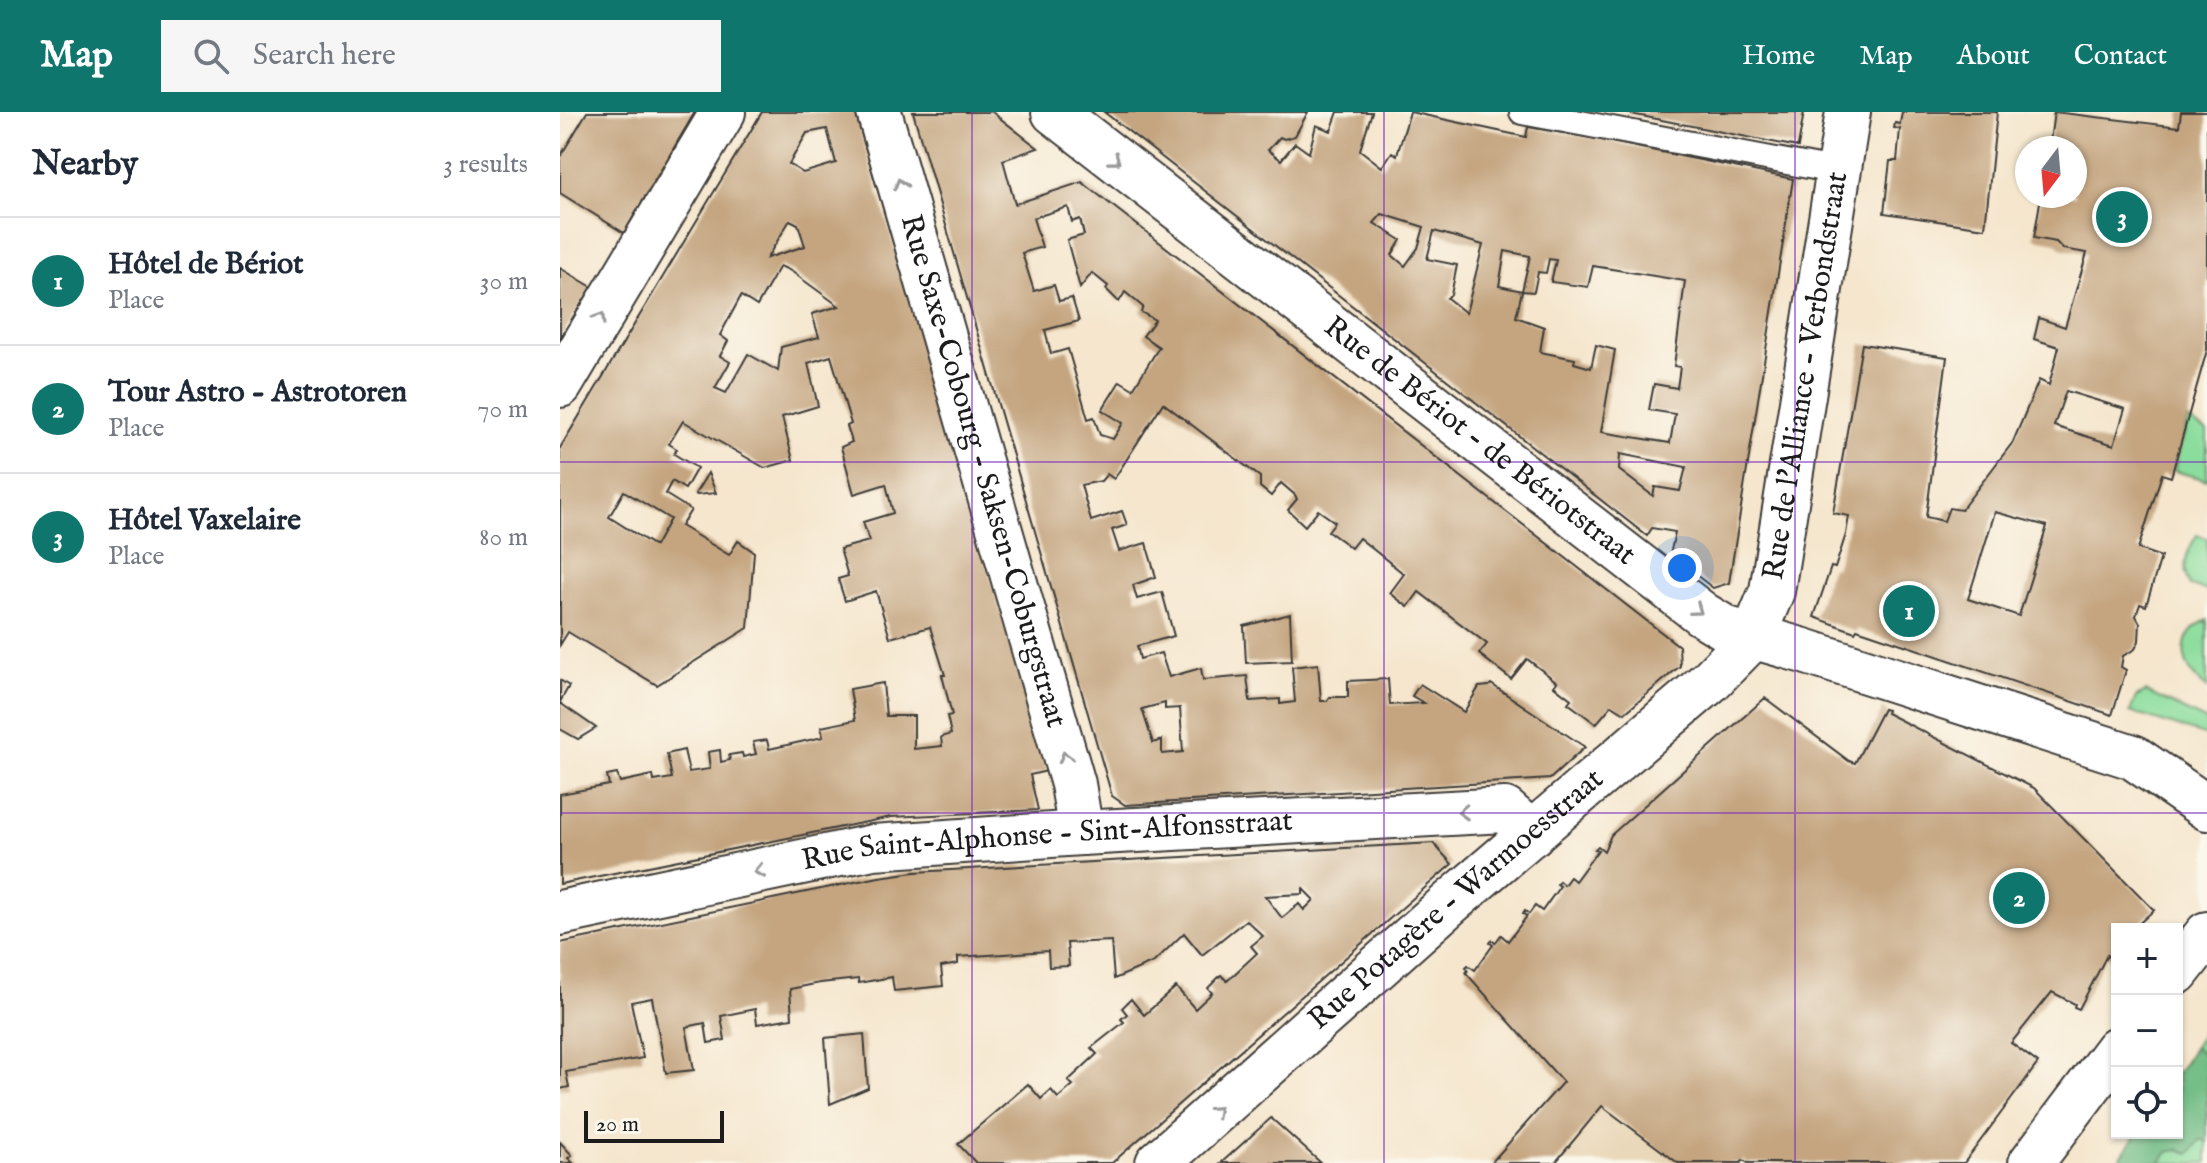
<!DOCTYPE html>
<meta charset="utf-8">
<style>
:root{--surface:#fff;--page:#f6f6f7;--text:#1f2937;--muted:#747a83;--line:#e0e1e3;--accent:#0f766e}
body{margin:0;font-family:"IM FELL English",serif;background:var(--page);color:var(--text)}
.controls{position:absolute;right:24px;bottom:24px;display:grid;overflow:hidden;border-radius:0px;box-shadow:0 2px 6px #0004}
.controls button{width:72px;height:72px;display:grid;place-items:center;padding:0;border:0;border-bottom:2px solid var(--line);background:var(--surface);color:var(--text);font:40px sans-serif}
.compass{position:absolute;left:1455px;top:24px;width:72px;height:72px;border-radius:50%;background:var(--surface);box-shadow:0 2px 6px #0004;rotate:196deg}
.scale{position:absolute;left:24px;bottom:20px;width:140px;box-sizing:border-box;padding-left:8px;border:4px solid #1c1c1c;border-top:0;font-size:22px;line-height:28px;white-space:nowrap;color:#1c1c1c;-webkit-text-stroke:6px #fbf7ec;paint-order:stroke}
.you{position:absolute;left:1122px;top:456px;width:28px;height:28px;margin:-20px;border:6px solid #fff;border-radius:50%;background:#1a73e8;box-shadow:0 0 0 12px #1a73e833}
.badge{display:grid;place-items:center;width:52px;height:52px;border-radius:50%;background:var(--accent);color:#fff;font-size:26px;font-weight:700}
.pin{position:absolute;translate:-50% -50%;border:4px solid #fff;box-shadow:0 2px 8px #0006}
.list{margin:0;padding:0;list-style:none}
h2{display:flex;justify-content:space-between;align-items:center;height:104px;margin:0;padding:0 32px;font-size:34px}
h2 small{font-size:26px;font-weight:400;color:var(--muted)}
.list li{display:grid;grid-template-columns:52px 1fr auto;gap:24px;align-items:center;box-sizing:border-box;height:128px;padding:0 32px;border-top:2px solid var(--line)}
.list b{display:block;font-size:30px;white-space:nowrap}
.list p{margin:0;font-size:26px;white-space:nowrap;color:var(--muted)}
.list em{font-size:26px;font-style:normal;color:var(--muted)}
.icon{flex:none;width:44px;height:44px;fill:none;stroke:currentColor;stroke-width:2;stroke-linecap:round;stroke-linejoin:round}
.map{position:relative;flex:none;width:1647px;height:1051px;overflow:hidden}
header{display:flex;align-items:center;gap:48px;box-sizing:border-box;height:112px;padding:0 40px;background:var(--accent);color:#fff}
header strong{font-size:38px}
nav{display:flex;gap:44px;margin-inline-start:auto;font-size:28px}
.search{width:560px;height:72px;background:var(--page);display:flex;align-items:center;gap:20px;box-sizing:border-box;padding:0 28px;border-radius:0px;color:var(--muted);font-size:30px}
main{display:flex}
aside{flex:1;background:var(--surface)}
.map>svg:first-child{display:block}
</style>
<header>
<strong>Map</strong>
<div class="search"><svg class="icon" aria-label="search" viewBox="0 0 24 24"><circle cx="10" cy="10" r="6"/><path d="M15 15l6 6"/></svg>Search here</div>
<nav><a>Home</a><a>Map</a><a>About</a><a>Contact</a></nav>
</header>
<main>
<aside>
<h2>Nearby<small>3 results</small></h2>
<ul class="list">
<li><span class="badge">1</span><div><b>Hôtel de Bériot</b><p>Place</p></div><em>30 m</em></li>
<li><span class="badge">2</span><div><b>Tour Astro - Astrotoren</b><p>Place</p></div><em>70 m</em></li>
<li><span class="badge">3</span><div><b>Hôtel Vaxelaire</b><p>Place</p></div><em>80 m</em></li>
</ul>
</aside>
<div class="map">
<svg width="1647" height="1051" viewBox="0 0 1647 1051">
<rect width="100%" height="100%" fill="#fbf7ec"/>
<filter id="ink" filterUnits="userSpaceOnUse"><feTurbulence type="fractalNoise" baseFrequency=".0125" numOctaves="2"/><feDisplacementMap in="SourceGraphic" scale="16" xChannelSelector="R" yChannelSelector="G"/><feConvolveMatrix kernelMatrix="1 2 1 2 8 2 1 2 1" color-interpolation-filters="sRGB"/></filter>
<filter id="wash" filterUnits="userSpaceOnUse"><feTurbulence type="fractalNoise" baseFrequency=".006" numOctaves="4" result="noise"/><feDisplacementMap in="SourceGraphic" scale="32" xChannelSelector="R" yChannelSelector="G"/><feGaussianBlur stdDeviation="1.8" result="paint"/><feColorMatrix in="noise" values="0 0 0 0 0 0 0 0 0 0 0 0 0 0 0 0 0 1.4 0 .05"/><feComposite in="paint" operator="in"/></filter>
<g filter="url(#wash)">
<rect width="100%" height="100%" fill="#f5e6cd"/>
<path fill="#ead8ba" d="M1034 931 1212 1051H929Z"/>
<g fill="#8bdd9d" stroke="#547c5c" stroke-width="2">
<path d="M1628 308 1647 319V368L1614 359Z"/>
<path d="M1637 423 1647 426V479L1630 474C1620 456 1627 439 1637 423Z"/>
<path d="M1647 508V576C1620 557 1614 524 1647 508Z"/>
<path d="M1586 580 1647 609V624L1570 600 1576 585Z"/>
<path d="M1647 915V1051H1557L1577 1021H1617V961Z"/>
</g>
<path fill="#70bc84" stroke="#466c50" stroke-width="2" d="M1634 935 1647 945V1030L1641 1027 1629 1042 1619 1037 1608 1040 1600 1051H1557L1577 1021H1617V961Z"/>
<g id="blocks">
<g fill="#c4a580" fill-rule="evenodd">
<path d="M27 0H135L64 121 0 81V45Z"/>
<path d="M202 0H295L487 659 470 663 478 698 331 705 0 772V682L49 673 47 664 57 662 60 670 93 663 94 669 112 666 107 642 124 638 129 660 150 657 148 640 160 638 161 650 170 648 169 643 182 641 183 645 196 642 193 630 207 628 209 637 263 625 261 615 295 608 290 577 323 571 326 604H354V637L382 634 381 625 391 622 387 604 392 603 382 563H385L370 515 330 526 316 479 285 489 278 467 288 464 280 437 309 429 303 410 333 401 326 372 294 382 281 335 292 330 287 314 291 312 271 244 248 251 258 294 222 305 233 348 205 356 123 309 109 332 117 337 114 342 137 356 125 377 112 369 105 382 131 398 121 414 169 443 178 429 194 440 188 516 97 573 8 520 0 533V336ZM267 17 276 51 243 61 229 52 247 21ZM230 108 238 112 245 134 207 146ZM220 154 231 159 279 194 252 202 259 225 221 235 218 259 188 242 166 281 155 276 170 250 160 244 168 229 160 223 181 184 197 194ZM64 379 110 407 95 434 49 405Z"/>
<path d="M353 0H432L478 36 443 48 455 92 522 70 1119 534 1120 554 1065 601 1052 593 1036 612 1008 591 1011 587 994 574 997 570 967 547 951 567 919 542 927 532 859 480 848 495 830 481 844 462 799 426 791 436 786 432 768 419 775 410 758 398 745 414 728 398 737 387 735 383 721 371 711 384 700 375V365L603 291 554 367 547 362 541 369 521 373 531 409 562 399 567 413 552 418 559 439 586 431 596 465 573 473 577 487 602 480 614 524 577 534 580 547 601 541 609 565 641 556 643 568 687 564 690 589 720 587V592L735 590 732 555 758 552 761 589H767L770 585H788V569L828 567 830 593 864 591 852 584 860 572 904 600 919 575 929 574 931 572 1025 635 990 667 565 693 552 684ZM508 95 512 110 520 107 524 123 507 128 520 176 532 161 548 174 546 177 559 190 565 180 583 195 581 200 595 208 583 224 599 235 573 277 560 269 542 298 563 311 553 327 540 323 534 305 528 307 508 237 491 242 485 218 519 209 512 186 499 189 494 173 474 179 462 141 482 135 473 106ZM605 591V597L620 596 623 640 602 642V628L593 631 582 597Z"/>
<path d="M544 0H748L735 24 724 27 720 25 708 38 721 48 735 31 749 41 756 13 771 19 778 0H812L800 38 822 55 832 40 837 43 850 0 966 25 968 15 1032 26 1233 67 1169 471 1153 476 1110 443 1115 420 1092 416 1087 424ZM822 102 864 115 858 136 845 154 832 143 841 128 814 111ZM874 119 923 133 906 201 887 186 891 183 897 153 867 147ZM945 139 970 144 962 179 974 180 978 160 986 161 989 147 996 148 991 170 1028 175 1033 154 1125 169 1114 254 1120 255 1117 276 1094 272 1089 298 1115 302 1110 331 1041 320 1055 238 1036 233 1031 256 1014 251 1015 247 980 240 984 215 956 205 962 179 939 174ZM1060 342 1126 355 1120 379 1095 375 1093 384 1059 358Z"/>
<path d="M1061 0H1244L1238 35Z"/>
<path d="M1342 0H1437L1425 116 1324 101 1330 49H1337L1340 17 1334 16 1335 11 1340 12Z"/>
<path d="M1494 0 1619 15 1621 0H1647V238L1611 365 1602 362 1578 437 1601 445 1586 494 1580 492 1576 504 1580 511 1579 529 1575 537 1563 544 1561 555 1566 558 1552 603 1297 517 1295 520 1254 505 1271 455 1275 456 1286 422 1289 404 1273 401 1302 232 1387 245 1366 405 1384 409 1389 396 1401 398 1453 330 1479 268 1489 273 1499 235 1474 227 1479 206 1505 215 1527 141 1503 137 1496 130 1474 126 1481 84H1515V36H1489ZM1506 279 1565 297 1554 333 1494 314ZM1435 400 1487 414 1459 504 1408 487Z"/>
<path d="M0 156 32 175 0 226Z"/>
<path d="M148 361 156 381 137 383 135 382Z"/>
<path d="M730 502 732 549 686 551 684 514Z"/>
<path d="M0 568 9 574 0 590Z"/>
<path d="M1205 586 1289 649 1295 651 1323 597 1327 598 1326 601 1474 676 1594 798 1573 817H1557V832L1550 839 1554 843 1550 847 1547 843 1519 897 1514 895 1515 892 1492 880 1451 931 1478 951 1404 1051H1188L1183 1048 1181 1051H1118L1042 994 995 1051H931L1003 970 906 861 908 858 906 855 908 853 915 858 933 833 930 831 932 828 935 831 941 823 948 829 967 804 963 802 965 799 969 802 975 794 982 799 1000 774 997 772 999 769 1004 773 1010 765 1015 769 1038 738 1035 737 1038 734 1044 739 1051 723Z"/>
<path d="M0 591 36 616 18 627 0 617Z"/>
<path d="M873 731 892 752 552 1051H416L398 1032 468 972 481 987 491 978 498 986 513 973 508 969 537 942 531 936 564 910 561 907 567 902 562 896 571 887 584 903 616 875 635 897 652 881 648 876 661 863 667 869 697 841 691 834 703 824 686 808 642 843 624 821 594 850 554 867 551 829 507 831 509 854 489 855 488 839 398 845V852L381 855 383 874 334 879 332 865 299 871 298 867 260 871 230 877 232 906 197 912 195 897 161 904 165 928 148 931 145 911 126 915 134 958 106 961 92 886 71 890 83 946 6 960 9 975 0 977V831L319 765 355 760ZM743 777 754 788 744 798 739 792 722 806 705 784 743 782Z"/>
<path d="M304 922 308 976 270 992 265 926Z"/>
<path d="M711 1006 761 1051H661Z"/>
<path d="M0 1030 12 1043 8 1046 13 1051H0Z"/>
</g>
</g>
</g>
<g filter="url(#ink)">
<use href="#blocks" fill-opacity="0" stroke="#3d3a37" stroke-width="2"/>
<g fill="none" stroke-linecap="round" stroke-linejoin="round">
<g stroke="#3d3a37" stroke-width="28">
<path id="lane" d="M962 0 1280 60"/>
</g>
<g stroke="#3d3a37" stroke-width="48">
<g id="street">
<path id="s1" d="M319 0 513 672 521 721"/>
<path id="s2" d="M494 0 1142 502 1167 517 1244 539 1573 645 1647 696"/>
<path d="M0 273 163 0"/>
<path id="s3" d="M0 801 313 735 521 721 945 698 972 722"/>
<path d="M1617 860 1647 822"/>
<path id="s4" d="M598 1051 890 791 1150 569 1193 525 1212 479 1288 0"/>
<path d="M1471 1051 1557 937"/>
</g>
</g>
<use href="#lane" stroke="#fff" stroke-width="24"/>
<use href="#street" stroke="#fff" stroke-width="44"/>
</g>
<defs><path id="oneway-chevron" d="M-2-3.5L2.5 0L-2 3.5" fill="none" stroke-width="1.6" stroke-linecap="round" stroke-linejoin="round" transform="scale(2)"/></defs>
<g stroke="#999">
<use href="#oneway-chevron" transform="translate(555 48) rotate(38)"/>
<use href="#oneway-chevron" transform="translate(340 72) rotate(-106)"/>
<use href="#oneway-chevron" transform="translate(40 206) rotate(-59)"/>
<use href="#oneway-chevron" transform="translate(1137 498) rotate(36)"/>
<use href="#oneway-chevron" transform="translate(505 645) rotate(-106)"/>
<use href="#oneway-chevron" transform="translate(903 700) rotate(178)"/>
<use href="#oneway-chevron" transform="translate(199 759) rotate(168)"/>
<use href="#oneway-chevron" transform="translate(656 999) rotate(-42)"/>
</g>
</g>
<path fill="none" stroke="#7b2cbf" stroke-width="2" stroke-opacity="0.55" d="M412 0V1051M824 0V1051M1235 0V1051M0 350H1647M0 701H1647"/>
<g text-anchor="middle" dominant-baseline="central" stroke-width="6" stroke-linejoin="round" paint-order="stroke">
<g font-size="30" fill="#1c1c1c" stroke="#fbf7ec">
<text stroke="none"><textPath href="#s4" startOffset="1062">Rue de l'Alliance - Verbondstraat</textPath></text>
<text stroke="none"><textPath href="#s2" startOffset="538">Rue de Bériot - de Bériotstraat</textPath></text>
<text stroke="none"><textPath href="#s1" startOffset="374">Rue Saxe-Cobourg - Saksen-Coburgstraat</textPath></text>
<text stroke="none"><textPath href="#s3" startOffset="494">Rue Saint-Alphonse - Sint-Alfonsstraat</textPath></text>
<text stroke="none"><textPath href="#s4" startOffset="398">Rue Potagère - Warmoesstraat</textPath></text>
</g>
</g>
</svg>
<div class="controls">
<button>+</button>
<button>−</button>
<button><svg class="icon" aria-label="locate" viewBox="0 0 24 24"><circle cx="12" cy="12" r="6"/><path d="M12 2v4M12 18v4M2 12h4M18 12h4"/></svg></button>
</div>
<svg class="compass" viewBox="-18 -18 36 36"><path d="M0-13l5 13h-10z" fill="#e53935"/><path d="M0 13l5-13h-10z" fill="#747a83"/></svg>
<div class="scale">20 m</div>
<div class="you"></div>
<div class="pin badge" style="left:1349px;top:499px">1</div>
<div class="pin badge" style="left:1459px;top:786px">2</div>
<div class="pin badge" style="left:1562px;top:105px">3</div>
</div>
</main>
